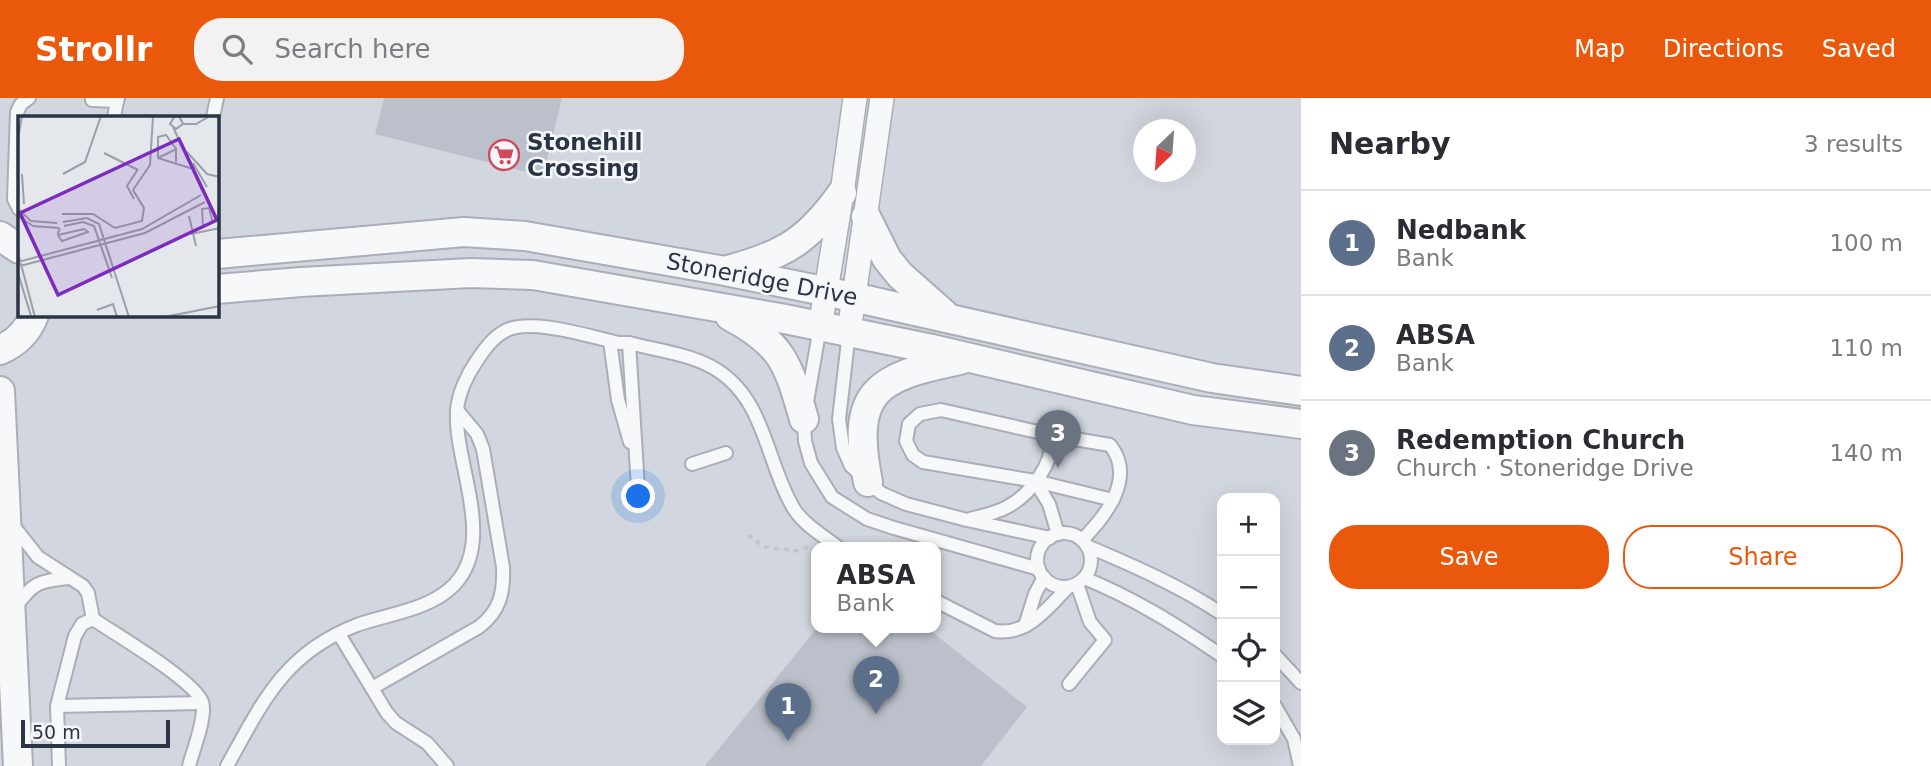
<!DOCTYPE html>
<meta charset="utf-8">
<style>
:root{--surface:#fff;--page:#f2f2f3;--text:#2b2b33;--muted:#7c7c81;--line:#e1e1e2;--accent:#ea580c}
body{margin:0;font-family:"DejaVu Sans",sans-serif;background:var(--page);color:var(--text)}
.controls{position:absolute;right:21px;bottom:21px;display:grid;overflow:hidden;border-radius:14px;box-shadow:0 7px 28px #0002}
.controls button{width:63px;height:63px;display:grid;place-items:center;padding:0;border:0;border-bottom:2px solid var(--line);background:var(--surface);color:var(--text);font:35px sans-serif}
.compass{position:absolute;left:1133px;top:21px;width:63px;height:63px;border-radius:50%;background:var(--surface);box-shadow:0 7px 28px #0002;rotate:205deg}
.scale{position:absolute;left:21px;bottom:18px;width:149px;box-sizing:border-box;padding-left:7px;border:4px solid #2b3445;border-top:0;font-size:19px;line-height:24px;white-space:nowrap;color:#2b3445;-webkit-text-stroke:5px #f4f6f9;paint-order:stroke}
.you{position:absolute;left:639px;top:399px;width:24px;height:24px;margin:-18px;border:5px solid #fff;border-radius:50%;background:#1a73e8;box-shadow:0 0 0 10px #1a73e833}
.badge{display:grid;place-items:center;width:46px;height:46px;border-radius:50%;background:var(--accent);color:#fff;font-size:23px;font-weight:700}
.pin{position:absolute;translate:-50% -58px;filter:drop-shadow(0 2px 4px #0008)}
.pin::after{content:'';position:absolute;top:37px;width:24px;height:21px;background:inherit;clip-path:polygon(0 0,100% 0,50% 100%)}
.popup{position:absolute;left:811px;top:444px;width:130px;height:91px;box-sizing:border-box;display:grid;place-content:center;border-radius:14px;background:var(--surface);filter:drop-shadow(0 2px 5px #0005);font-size:23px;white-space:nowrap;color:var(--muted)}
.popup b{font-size:26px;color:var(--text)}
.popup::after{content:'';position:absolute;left:50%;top:100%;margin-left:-14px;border:14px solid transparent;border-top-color:var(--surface)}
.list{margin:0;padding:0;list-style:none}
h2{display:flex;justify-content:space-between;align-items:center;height:91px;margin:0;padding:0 28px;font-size:30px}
h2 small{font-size:23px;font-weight:400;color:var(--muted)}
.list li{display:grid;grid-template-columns:46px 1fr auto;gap:21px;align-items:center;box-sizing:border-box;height:105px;padding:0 28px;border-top:2px solid var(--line)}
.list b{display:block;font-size:26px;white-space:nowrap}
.list p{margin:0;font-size:23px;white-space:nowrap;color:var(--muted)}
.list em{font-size:23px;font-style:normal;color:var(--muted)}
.actions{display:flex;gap:14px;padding:21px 28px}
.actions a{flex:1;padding:16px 0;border:2px solid var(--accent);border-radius:28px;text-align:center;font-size:24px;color:var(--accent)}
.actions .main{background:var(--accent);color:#fff}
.icon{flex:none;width:38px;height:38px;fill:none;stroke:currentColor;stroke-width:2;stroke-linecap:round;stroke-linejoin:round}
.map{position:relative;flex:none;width:1301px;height:668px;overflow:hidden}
header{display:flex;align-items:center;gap:42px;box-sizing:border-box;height:98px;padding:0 35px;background:var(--accent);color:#fff}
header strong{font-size:33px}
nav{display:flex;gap:38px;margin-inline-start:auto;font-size:24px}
.search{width:490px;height:63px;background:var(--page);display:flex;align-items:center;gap:18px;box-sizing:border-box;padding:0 24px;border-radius:28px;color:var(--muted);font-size:26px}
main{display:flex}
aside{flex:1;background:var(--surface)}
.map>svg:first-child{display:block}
</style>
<header>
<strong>Strollr</strong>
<div class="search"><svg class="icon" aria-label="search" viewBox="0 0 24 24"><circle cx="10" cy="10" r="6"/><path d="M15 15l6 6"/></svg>Search here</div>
<nav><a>Map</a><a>Directions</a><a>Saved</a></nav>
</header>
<main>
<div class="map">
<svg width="1301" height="668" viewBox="0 0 1301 668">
<rect width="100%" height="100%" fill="#e4e7ec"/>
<path fill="#d2d6de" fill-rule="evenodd" d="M0 0H1301V668H0ZM19 19H217V217H19ZM1143 32H1185V74H1143ZM1222 400H1275V642H1222ZM816 450H936V530H816Z"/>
<g fill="#bbc0ca">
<path d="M384 0H562L543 78 375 36Z"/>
<path d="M817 530H927L1027 609 981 668H705Z"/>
</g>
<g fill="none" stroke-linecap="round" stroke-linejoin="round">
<g stroke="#a9aeb7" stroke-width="16">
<g id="service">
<path d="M92 2 117 3 118 0"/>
<path d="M114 19 117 3"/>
<path d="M213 19 217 0"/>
<path d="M19 111 14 101 17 14 21 6 29 0"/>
<path d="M820 229 804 321 805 343 811 365 832 399 867 421 894 430 1039 471"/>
<path d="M849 234 839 321 843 350 851 368 881 395 906 406 967 422 1050 440"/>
<path d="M610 243 618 302 630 344"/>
<path d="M629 245 638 390"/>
<path d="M692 366 726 355"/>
<path d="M1035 383 1049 406 1058 436"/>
<path d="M970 421C982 418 996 415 1007 409 1030 397 1056 363 1051 337"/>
<path d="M11 425 38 459 83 488 88 495 93 521C115 536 194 582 202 604 207 618 193 652 189 668"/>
<circle cx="1064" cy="462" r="27"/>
<path d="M1082 442C1106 418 1136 379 1110 347L1051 337 941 312 920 316 909 326 906 343 913 357 923 364 1035 383 1113 402"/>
<path d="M1087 448C1134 468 1180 488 1222 516"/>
<path d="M1084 480C1134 500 1178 528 1222 558"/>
<path d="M936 503 995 533C1027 538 1048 510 1068 489"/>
<path d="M15 510C33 484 39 483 69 480"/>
<path d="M93 521 82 526 75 538 57 608 202 605"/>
<path d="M1025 528 1035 496 1044 479"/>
<path d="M339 536 387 615 396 625 427 645 447 668"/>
<path d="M1275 557 1301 585"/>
<path d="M1069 586 1105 542 1090 524 1077 486"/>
<path d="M372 590 479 529C500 513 504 495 503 469L483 351 477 336 457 312"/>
<path d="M57 608 59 668"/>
<path d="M1275 608 1294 641 1300 668"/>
<path d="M227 668C262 605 284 555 357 527 388 516 430 512 454 487 497 442 454 366 457 313 458 296 467 277 476 264 484 252 492 240 505 233 530 219 591 239 619 245H629C656 252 688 256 712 269 766 299 765 363 794 411 805 428 824 438 839 450"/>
</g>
</g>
<g stroke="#a9aeb7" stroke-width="26">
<g id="minor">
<path d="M820 229 842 95 855 0"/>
<path d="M849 234 882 0"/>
</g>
</g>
<g stroke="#a9aeb7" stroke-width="32">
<g id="tertiary">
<path d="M866 119 887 161 900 177 944 216"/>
<path d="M0 138 19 151"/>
<path d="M217 156 464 134 525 138 725 173 853 199 1212 280 1301 293"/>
<path d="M728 172C784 157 808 143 842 95"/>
<path d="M217 191 301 184 471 175 533 177 780 220 932 251 1193 312 1301 326"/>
<path d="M730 218C783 246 788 266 804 321"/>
<path d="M0 252C16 245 28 233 34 217"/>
<path d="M0 293 18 668"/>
<path d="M868 384C850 293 876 279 960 262"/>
</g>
</g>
<path stroke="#c2c5cb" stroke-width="3.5" stroke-dasharray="5 5" stroke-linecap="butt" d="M748 437 764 449 799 453 810 448"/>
<use href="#service" stroke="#f7f8fa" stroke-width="12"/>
<use href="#minor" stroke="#f7f8fa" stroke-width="23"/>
<use href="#tertiary" stroke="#f7f8fa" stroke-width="28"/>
</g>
<defs>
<g id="supermarket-ring" transform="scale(1.575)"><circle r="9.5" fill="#f4f6f9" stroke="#d1495b" stroke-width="1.5"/><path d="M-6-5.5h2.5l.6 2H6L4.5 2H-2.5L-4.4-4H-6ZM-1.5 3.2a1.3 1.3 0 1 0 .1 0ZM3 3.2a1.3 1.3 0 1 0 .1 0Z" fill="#d1495b"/></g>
</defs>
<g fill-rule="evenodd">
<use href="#supermarket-ring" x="504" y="57"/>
</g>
<g text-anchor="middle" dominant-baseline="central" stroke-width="5" stroke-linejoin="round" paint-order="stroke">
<g font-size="23" font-weight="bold" fill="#2b3445" stroke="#f4f6f9" text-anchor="start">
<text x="527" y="44">Stonehill<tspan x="527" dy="26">Crossing</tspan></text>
</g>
<g font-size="23" fill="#2b3445" stroke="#f4f6f9">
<text transform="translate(762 181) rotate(11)">Stoneridge Drive</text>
</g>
</g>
<g transform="translate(18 18)">
<rect width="201" height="201" fill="#e4e7ec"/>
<path fill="none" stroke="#9a9fa9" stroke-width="2" d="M157 0 152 8 158 13 165 8 161 0M165 8H178L192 0M155 11 184 74M0 23 4 0M158 33 148 19 140 21V42L175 53M169 36 189 58 202 61M86 37 120 54M140 42 158 33V46M175 47 189 71M4 58 6 88M45 58 67 46 83 0M116 83 109 70 120 53M0 93 13 105 39 107M44 98H75L97 112 124 105 126 92 115 74 132 49 135 0M0 100 15 110 41 112M171 100 178 130M45 106 69 102 81 108 111 201M46 110 65 106 76 110 94 162M185 111 184 93 191 92 195 107M173 118 202 112M40 119 66 113 70 116 44 125 41 121 40 119V117L42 112M0 137 17 201M0 146 124 113 183 79M2 150 127 117 187 86M0 157 13 200M79 194 95 188 99 201M146 201 202 190"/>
<path fill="#7b2cbf" fill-opacity="0.15" stroke="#7b2cbf" stroke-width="3.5" d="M161 23 199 104 40 179 2 97Z"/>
<rect width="201" height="201" fill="none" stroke="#2b3445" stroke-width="3.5"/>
</g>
</svg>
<div class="controls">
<button>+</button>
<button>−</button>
<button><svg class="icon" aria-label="locate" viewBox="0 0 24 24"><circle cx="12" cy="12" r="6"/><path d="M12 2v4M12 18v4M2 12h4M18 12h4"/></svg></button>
<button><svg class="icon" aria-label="layers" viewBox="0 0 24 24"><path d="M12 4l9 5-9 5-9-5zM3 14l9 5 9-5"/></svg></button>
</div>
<svg class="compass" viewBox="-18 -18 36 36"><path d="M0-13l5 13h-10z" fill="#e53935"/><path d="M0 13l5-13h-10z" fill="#7c7c81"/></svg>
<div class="scale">50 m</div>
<div class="you"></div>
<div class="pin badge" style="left:788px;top:643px;background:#5c6f8a">1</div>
<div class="pin badge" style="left:876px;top:616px;background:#5c6f8a">2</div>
<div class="popup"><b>ABSA</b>Bank</div>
<div class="pin badge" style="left:1058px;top:370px;background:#6b7280">3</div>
</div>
<aside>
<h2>Nearby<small>3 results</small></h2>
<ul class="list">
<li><span class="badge" style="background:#5c6f8a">1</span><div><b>Nedbank</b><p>Bank</p></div><em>100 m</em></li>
<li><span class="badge" style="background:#5c6f8a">2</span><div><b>ABSA</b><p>Bank</p></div><em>110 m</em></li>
<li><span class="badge" style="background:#6b7280">3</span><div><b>Redemption Church</b><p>Church · Stoneridge Drive</p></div><em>140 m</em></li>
</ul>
<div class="actions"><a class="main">Save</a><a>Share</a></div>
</aside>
</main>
